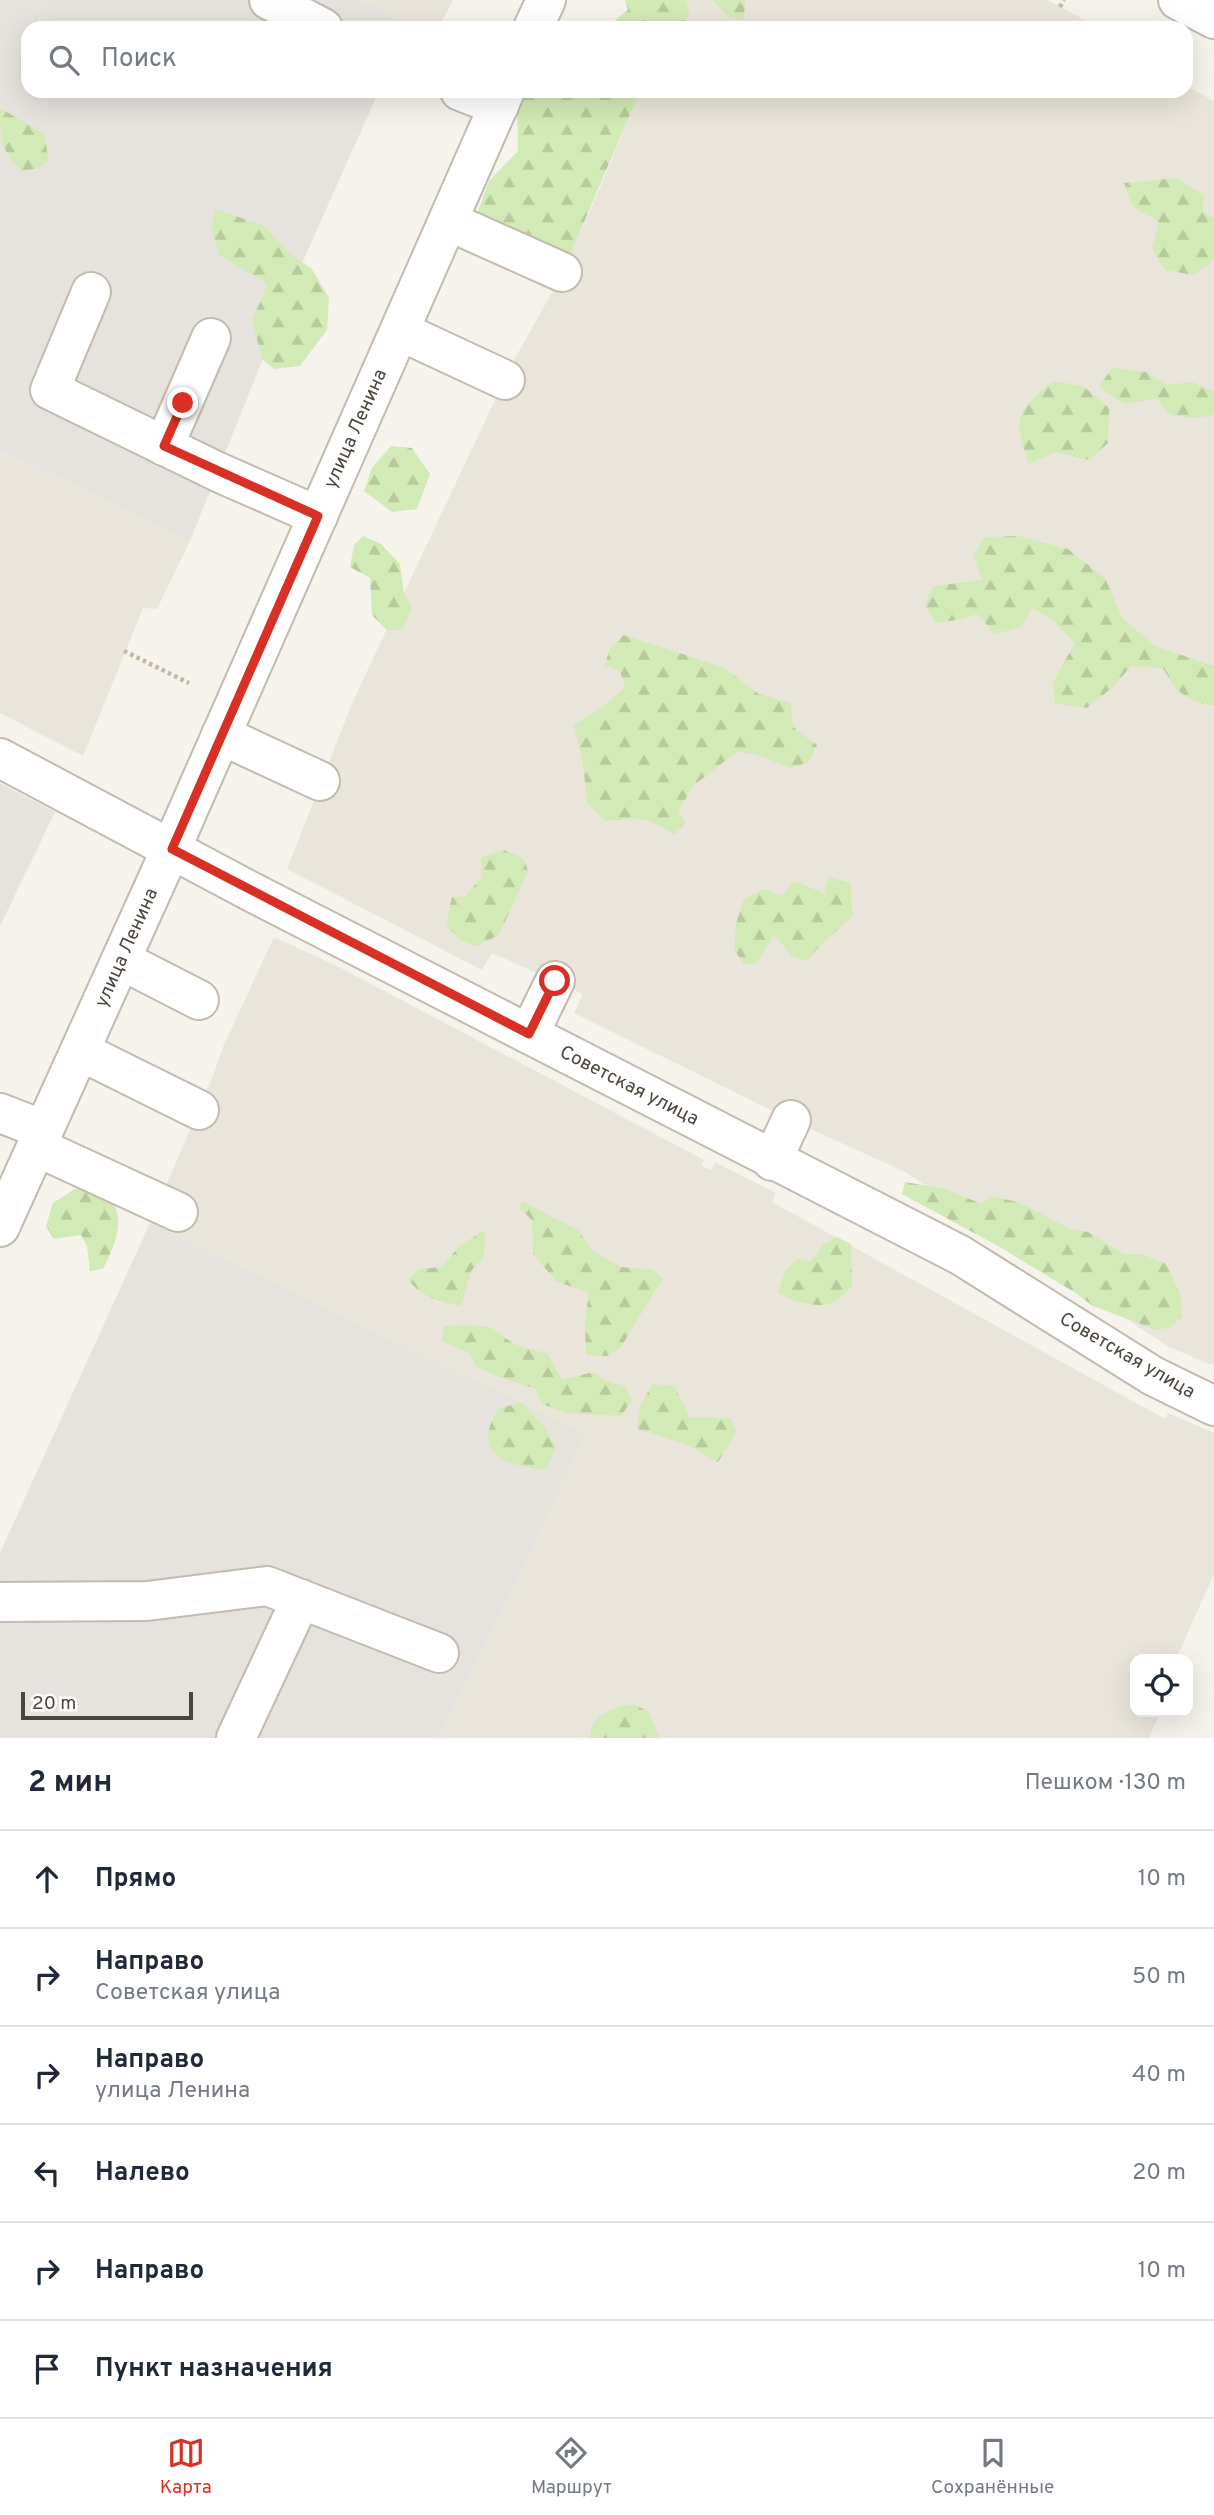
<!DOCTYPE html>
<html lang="ru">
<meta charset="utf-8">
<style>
:root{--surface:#fff;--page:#f2f2f3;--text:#1f2937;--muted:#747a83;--line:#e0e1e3;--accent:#d93025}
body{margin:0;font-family:Overpass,sans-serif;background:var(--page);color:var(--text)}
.controls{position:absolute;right:21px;bottom:21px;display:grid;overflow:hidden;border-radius:14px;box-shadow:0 7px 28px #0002}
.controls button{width:63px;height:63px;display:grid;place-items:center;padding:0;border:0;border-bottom:2px solid var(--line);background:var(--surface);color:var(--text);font:35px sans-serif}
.scale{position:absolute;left:21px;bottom:18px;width:172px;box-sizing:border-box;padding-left:7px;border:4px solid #4b4439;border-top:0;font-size:19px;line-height:24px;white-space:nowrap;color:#4b4439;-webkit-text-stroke:5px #fff;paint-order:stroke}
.stop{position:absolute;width:21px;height:21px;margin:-16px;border:5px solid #d93025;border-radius:50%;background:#fff}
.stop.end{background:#d93025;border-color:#fff;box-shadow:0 2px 7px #0008}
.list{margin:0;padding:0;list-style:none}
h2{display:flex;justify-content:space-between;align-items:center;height:91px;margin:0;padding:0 28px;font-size:30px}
h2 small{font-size:23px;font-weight:400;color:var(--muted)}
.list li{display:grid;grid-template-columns:46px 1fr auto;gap:21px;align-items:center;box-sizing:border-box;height:98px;padding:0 28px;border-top:2px solid var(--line)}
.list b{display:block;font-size:26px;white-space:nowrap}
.list p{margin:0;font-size:23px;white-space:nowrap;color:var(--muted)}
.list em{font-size:23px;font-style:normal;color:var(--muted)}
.icon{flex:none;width:38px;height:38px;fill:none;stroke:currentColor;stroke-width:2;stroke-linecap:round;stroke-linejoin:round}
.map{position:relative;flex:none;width:1214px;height:1738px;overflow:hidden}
.search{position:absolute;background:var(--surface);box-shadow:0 7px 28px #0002;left:21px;right:21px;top:21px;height:77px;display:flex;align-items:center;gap:18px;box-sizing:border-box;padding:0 24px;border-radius:21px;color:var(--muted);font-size:26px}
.sheet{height:679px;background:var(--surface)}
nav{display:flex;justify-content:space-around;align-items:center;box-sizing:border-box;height:98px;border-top:2px solid var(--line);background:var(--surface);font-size:19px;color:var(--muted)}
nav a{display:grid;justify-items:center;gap:4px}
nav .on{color:var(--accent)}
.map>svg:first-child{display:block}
</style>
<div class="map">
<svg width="1214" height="1738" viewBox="0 0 1214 1738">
<defs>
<pattern id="forest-firs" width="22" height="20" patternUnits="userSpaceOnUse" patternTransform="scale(1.75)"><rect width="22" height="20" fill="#d2eab5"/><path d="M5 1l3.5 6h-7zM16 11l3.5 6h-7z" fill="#b6ca9c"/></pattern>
</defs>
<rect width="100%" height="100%" fill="#f6f3ec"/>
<g fill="#eae5da">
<path d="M364 0H453L438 28H412Z"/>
<path d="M677 0H1048L1099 28H666Z"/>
<path d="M1186 86 1214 101V1366L1169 1347 905 1172 791 1120 574 1013 583 994 492 953 482 970 287 869 353 701 513 362 555 287 594 202 640 91H1186Z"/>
<path d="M0 450 190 541 157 609 143 608 83 756 0 713Z"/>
<path d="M274 937 339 967 704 1160 702 1166 711 1170 715 1162 776 1193 772 1202 1165 1419 1168 1413 1214 1433V1574L1176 1659H1135V1712H1160L1149 1738H439L585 1434 150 1223 213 1076 222 1049Z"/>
</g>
<g fill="#e6e2dd">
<path d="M0 0H364L409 26 408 28H28V91H379L294 281 190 541 0 450Z"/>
<path d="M0 783 55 812 0 926Z"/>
<path d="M150 1223 586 1434 439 1738H0V1553Z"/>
</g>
<g fill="url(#forest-firs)">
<path d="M625 0H686L689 14 684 28H598L608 26 628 10Z"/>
<path d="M713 0H745L744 20 727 16Z"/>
<path d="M524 91H640L567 262 518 273 490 253 477 214 489 181 518 151 517 101Z"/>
<path d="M0 108 45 135 48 160 40 168 21 171C0 149 0 138 0 108Z"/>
<path d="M1176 178 1204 195 1203 212 1214 219V260L1193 275 1165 270 1152 249 1159 222 1132 206 1124 183Z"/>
<path d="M216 209 265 226 288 252 312 269 329 298 327 330 300 366 274 369 262 359 252 320 268 284 219 255 211 226Z"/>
<path d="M1112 368 1146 372 1166 385 1192 382 1214 392V415L1196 418 1171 415 1156 398 1125 404 1099 387Z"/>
<path d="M1053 381 1083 386 1109 408 1108 443 1089 460 1055 452 1029 464C1012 417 1016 412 1053 381Z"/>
<path d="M391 446 412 448 430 474 417 509 392 512 364 491 372 468Z"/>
<path d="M363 536 381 544 400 564 404 594 412 608 402 630H387L372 615 370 578 350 567 354 545Z"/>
<path d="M1018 536 1068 549 1105 578 1123 619 1155 646 1214 666V706C1186 701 1176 692 1163 668L1131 666 1114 686 1087 708 1055 703 1053 682 1075 643 1052 620 1032 608 1021 627 995 634 977 614 957 620 935 623 925 604 933 586 982 580 973 555 985 537Z"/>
<path d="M623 635 723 667 759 694 791 703 793 727 817 745 809 762 790 768 759 755 738 751 694 785 678 811 686 822 674 835C646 815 638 819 605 821L587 802 583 763 574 725 600 709 625 687 620 671 605 666 609 650Z"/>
<path d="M504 850 524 859 528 871 499 935 477 946 460 940 446 925 452 897 466 896 481 877V857Z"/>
<path d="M829 877 850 883 853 916C837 932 820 942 808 961L793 957 774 935 757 963 745 965 734 950 736 924 744 899 764 889 782 896 794 881 824 893Z"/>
<path d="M905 1182 945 1189 982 1204 990 1196 1018 1202 1070 1229 1088 1232 1124 1254 1145 1255 1166 1264 1181 1295 1182 1317 1171 1327 1157 1330 1093 1306 1074 1292 998 1246 902 1194Z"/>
<path d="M86 1185C93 1189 106 1193 111 1200 127 1220 113 1250 103 1269L90 1271 87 1246 81 1235 54 1239 46 1226 53 1203 75 1189Z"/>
<path d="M521 1201 578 1230 593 1251 621 1267 653 1270 663 1278 621 1347 607 1356 586 1355 585 1323 589 1292 557 1282 533 1254 532 1220 520 1209Z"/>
<path d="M485 1230 484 1257 471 1271 461 1306C438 1302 423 1297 408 1280L419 1269 442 1267 460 1245Z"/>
<path d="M837 1237 851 1244 852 1286C847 1291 840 1300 834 1302 818 1310 793 1301 778 1293L785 1271 798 1259 810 1262 823 1245Z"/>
<path d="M468 1325 490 1327 514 1344 548 1354 562 1380 593 1372 607 1381 625 1386 632 1400 621 1416 567 1413 542 1404 536 1389 491 1374 475 1365 470 1353 441 1341 444 1326Z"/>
<path d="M653 1384 674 1386 690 1417 731 1418 736 1432 718 1462 686 1444 637 1429 640 1406Z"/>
<path d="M522 1403 542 1424 556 1446 546 1470C506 1466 469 1455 499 1408Z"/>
<path d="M634 1704 649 1712 659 1738H590C590 1714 614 1707 634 1704Z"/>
</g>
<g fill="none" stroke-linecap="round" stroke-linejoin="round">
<g stroke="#c2bbae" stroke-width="42">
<g id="minor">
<path d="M269 0 323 28"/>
<path d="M1178 0 1214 19"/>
<path d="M533 28 546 0"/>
<path d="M460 91 499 106"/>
<path d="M448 221 562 272"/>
<path d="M91 292 50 390 218 472 318 516"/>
<path d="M400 331 505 380"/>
<path d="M164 446 211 338"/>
<path d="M221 735 320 781"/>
<path d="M0 758 248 890 960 1255 1153 1376 1214 1406"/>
<path d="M121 960 199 1000"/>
<path d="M529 1034 555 981"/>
<path d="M80 1051 199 1110"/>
<path d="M0 1113 44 1130"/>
<path d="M37 1147 178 1212"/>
<path d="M772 1161 791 1120"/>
<path d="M0 1227 171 849 505 91"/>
<path d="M0 1602 147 1601 267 1586 439 1653"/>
<path d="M236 1738 301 1599"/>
</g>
</g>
<g stroke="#c4b79f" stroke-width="4.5" stroke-dasharray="3.5 3.5" stroke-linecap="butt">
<path d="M1060 7 1064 0"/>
<path d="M124 651 189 683"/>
</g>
<use href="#minor" stroke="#fff" stroke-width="38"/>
</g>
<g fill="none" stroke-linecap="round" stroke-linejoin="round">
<path stroke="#d93025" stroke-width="9" d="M183 403 164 446 318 516 172 849 529 1034 555 981"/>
</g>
<g text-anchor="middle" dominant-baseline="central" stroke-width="6" stroke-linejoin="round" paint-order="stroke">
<g font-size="19" fill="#4b4439" stroke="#fff">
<text transform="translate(356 429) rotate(-66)">улица Ленина</text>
<text transform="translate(127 948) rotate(-66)">улица Ленина</text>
<text transform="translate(629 1086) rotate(27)">Советская улица</text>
<text transform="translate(1127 1356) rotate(30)">Советская улица</text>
</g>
</g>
</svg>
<div class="controls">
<button><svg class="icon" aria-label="locate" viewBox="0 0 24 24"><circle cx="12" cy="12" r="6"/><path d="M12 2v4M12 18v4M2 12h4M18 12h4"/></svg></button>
</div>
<div class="scale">20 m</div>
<div class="stop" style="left:555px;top:981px"></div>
<div class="stop end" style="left:183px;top:403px"></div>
<div class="search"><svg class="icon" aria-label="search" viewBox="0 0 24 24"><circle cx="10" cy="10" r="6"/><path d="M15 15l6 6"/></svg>Поиск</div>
</div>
<section class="sheet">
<h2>2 мин<small>Пешком · 130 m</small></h2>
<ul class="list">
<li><svg class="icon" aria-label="ahead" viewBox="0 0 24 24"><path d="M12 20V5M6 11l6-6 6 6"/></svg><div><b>Прямо</b></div><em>10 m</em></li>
<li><svg class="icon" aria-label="right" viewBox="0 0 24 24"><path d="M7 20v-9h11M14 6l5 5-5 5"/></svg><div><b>Направо</b><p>Советская улица</p></div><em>50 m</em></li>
<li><svg class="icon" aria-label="right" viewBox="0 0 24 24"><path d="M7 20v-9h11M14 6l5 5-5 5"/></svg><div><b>Направо</b><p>улица Ленина</p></div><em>40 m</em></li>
<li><svg class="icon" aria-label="left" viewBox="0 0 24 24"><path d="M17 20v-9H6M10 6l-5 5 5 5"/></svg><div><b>Налево</b></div><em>20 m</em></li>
<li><svg class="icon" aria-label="right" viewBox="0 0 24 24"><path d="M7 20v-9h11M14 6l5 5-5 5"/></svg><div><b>Направо</b></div><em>10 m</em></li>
<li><svg class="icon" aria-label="arrive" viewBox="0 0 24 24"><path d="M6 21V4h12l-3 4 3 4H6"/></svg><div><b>Пункт назначения</b></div></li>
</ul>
</section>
<nav>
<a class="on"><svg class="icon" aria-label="map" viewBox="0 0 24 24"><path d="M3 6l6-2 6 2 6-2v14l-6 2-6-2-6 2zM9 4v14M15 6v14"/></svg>Карта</a>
<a><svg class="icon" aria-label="directions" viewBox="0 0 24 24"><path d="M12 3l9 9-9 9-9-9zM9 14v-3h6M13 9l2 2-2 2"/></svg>Маршрут</a>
<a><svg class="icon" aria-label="saved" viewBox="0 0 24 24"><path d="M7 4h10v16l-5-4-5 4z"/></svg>Сохранённые</a>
</nav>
